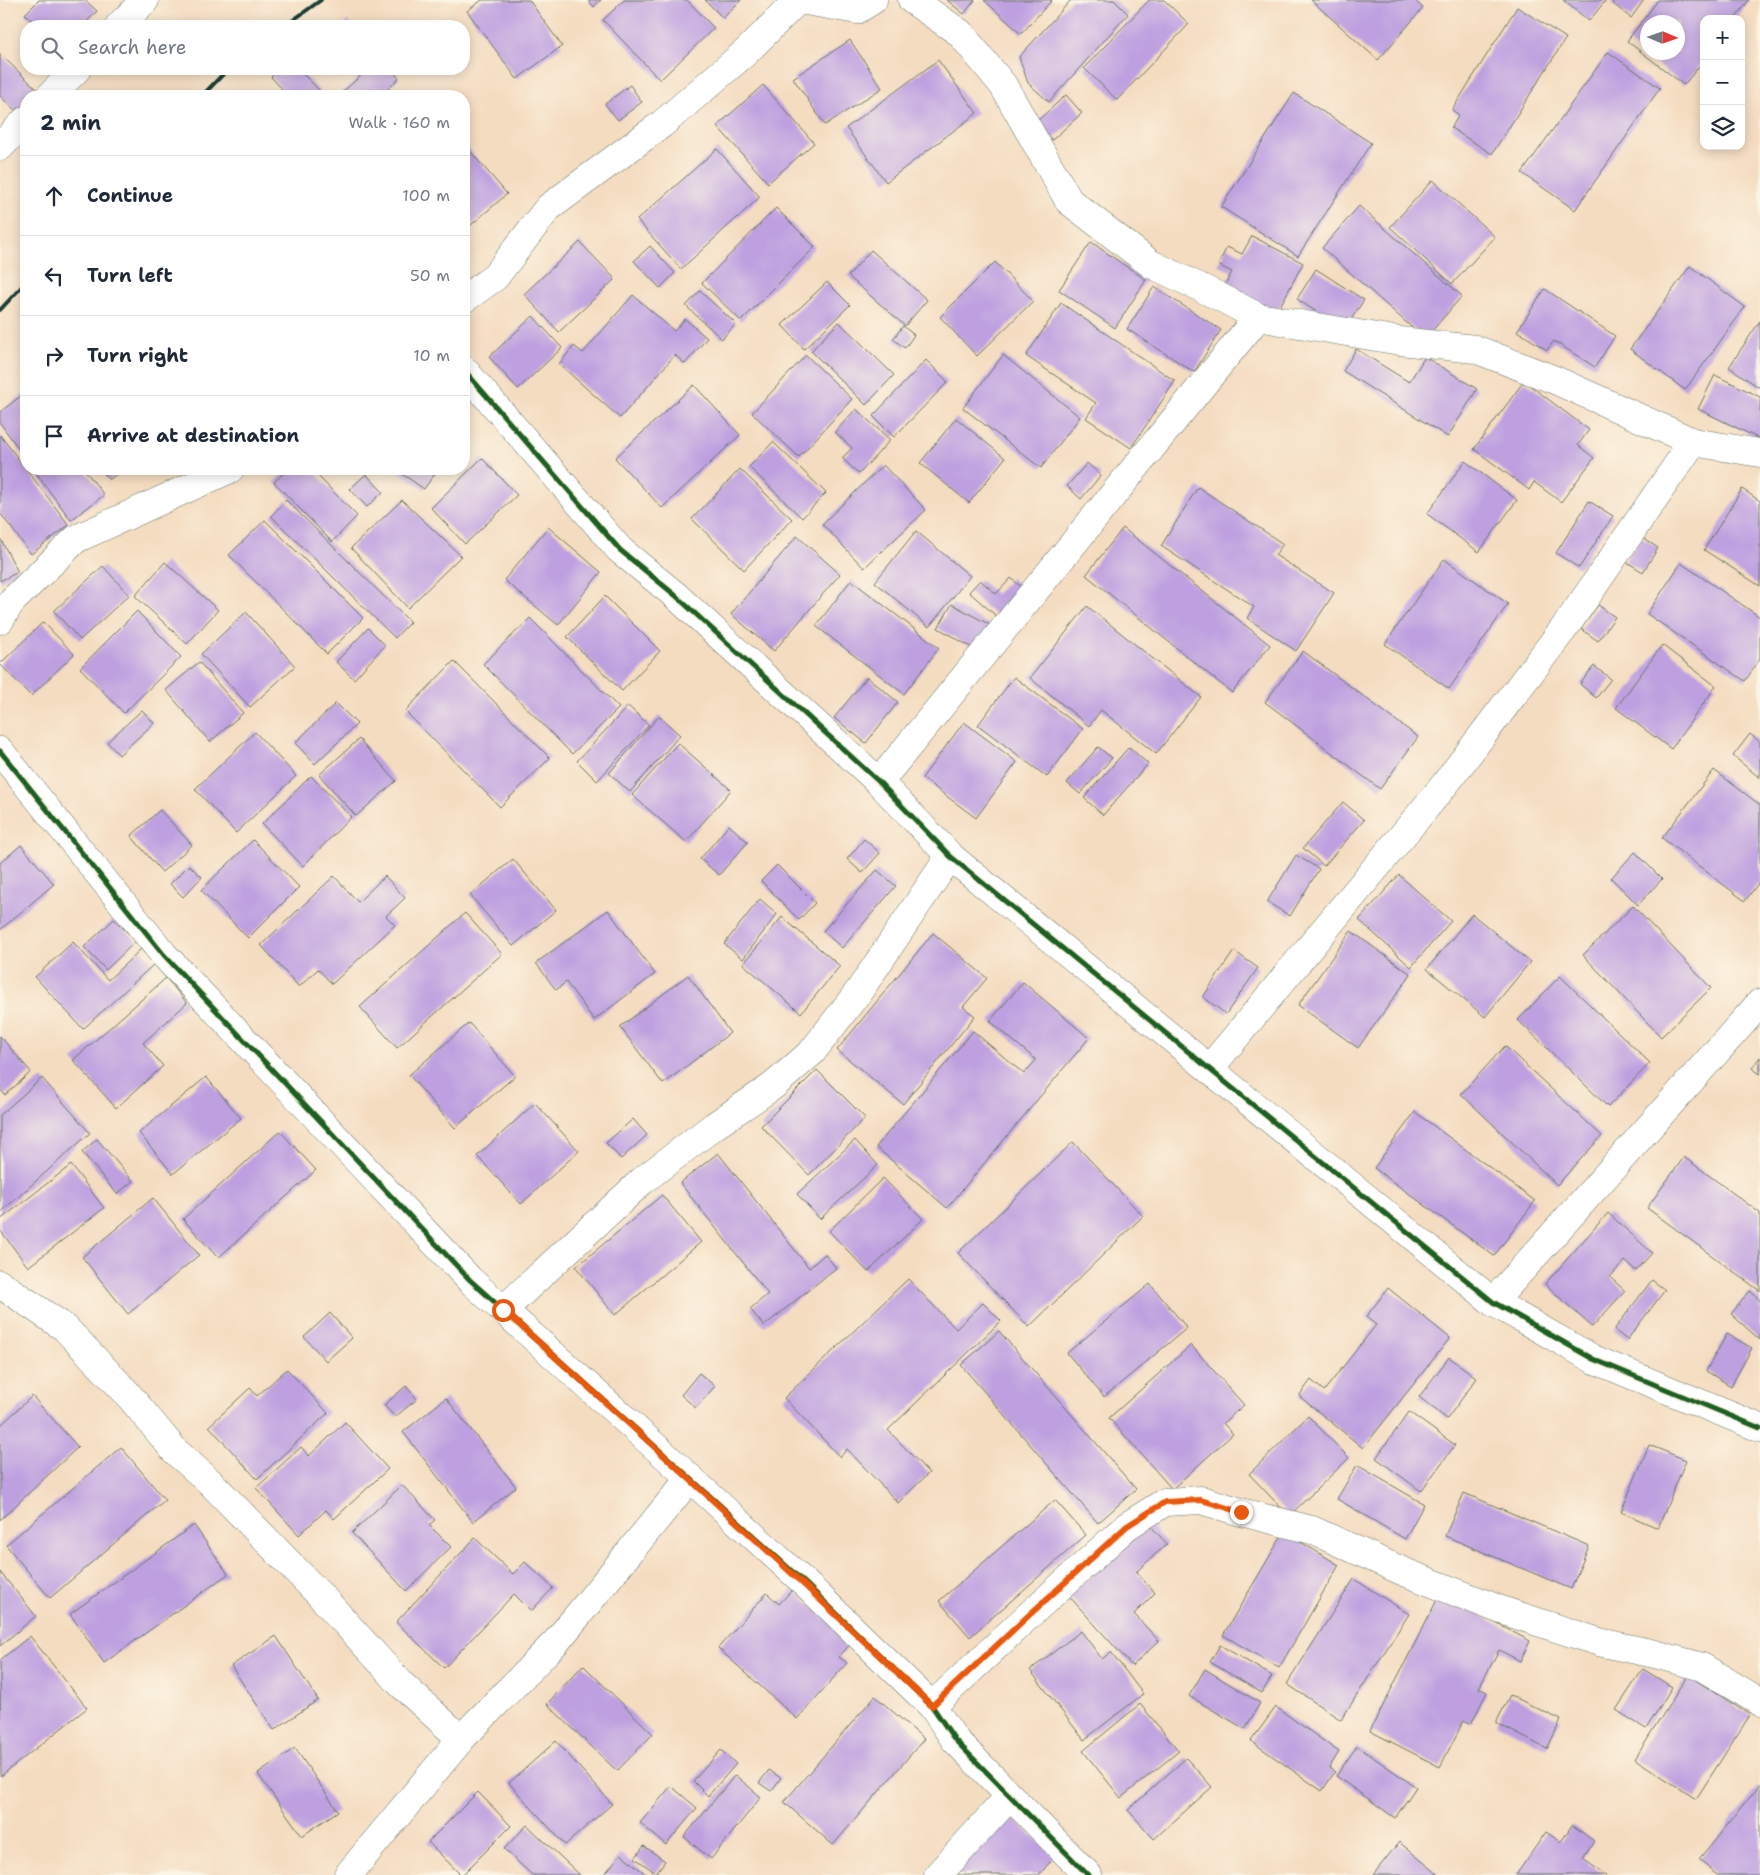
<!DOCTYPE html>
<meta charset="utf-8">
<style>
:root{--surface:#fff;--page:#f6f6f7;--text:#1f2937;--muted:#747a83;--line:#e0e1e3}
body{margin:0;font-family:"Shantell Sans",sans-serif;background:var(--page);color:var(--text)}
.controls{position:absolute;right:15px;top:15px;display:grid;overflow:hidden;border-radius:10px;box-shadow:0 2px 12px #0003}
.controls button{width:45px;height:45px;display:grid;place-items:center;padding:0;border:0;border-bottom:1px solid var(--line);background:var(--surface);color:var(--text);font:25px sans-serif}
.compass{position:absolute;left:1640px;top:15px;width:45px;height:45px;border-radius:50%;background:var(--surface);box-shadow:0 2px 12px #0003;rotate:92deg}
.stop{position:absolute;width:15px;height:15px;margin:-11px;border:4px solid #ea580c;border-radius:50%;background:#fff}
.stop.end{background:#ea580c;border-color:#fff;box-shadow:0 1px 5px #0008}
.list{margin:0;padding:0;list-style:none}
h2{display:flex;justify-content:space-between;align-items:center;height:65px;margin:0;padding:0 20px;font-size:21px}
h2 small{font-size:16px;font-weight:400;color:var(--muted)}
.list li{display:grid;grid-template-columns:32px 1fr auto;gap:15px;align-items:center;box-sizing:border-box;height:80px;padding:0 20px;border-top:1px solid var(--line)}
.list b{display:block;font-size:19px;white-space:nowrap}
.list em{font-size:16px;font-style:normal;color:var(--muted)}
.icon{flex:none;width:28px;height:28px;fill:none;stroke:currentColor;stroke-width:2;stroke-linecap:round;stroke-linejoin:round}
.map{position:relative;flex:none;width:1760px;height:1875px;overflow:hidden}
.search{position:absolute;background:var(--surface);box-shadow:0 2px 12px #0003;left:20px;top:20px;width:450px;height:55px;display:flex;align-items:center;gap:12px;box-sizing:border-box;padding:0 18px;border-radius:20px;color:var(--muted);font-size:19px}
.panel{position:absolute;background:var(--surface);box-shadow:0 2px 12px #0003;left:20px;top:90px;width:450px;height:385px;border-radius:20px}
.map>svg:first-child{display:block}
</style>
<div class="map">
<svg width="1760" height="1875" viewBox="0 0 1760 1875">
<rect width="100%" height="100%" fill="#fcf5e5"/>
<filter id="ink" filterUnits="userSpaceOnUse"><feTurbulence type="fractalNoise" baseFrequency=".02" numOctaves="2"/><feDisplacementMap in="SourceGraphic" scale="10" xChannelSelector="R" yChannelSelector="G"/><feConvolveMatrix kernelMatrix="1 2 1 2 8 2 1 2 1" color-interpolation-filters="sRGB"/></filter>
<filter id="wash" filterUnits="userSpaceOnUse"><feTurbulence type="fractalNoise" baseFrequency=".0096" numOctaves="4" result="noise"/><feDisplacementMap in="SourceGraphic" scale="20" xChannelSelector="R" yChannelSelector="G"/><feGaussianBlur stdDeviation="1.12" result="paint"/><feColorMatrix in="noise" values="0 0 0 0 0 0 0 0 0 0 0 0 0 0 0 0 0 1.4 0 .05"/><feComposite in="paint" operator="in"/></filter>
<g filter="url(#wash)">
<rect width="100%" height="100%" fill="#f4dcc0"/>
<g id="blocks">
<g fill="#bea0e0" fill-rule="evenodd">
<path d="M39 0H85L97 11 83 26H38L25 14Z"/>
<path d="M482 0H529L562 46 517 79 467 11Z"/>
<path d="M588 0H601L594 7Z"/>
<path d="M624 0H687L714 28 660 80 603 20Z"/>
<path d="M705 0H741L723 18Z"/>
<path d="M947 0H975L964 14Z"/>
<path d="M984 0H1052L1021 34Z"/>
<path d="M1071 0H1114L1128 14 1049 102 1028 83 1019 57Z"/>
<path d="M1149 0H1164L1189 24 1117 100 1084 68Z"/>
<path d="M1311 0H1414L1423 8 1378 60Z"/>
<path d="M1563 0H1606L1589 21Z"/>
<path d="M1614 0H1644L1631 18 1612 3Z"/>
<path d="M1658 0H1749L1735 19H1704V60L1684 85 1627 41ZM1648 22H1678V52H1648Z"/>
<path d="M1517 7 1566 38 1492 154 1451 128 1459 115 1452 110Z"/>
<path d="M348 21 353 26H342Z"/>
<path d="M850 40 882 88 825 125 793 78Z"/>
<path d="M1608 52 1660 88 1575 210 1522 173Z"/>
<path d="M0 54 42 94 40 96H26V111L21 116 0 96Z"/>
<path d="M938 60 977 113 886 182 846 128Z"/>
<path d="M279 69H298L325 96H280L285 92 271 77Z"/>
<path d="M364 69H391L399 78 380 96H338L366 71Z"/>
<path d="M630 85 642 102 618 120 605 104Z"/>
<path d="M763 85 814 143 768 183 717 126Z"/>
<path d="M1294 93 1371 143 1298 256 1221 207Z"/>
<path d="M1066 95 1082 113 1052 140 1036 122Z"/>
<path d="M464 144 507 194 464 231Z"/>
<path d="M717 149 760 197 681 269 637 220Z"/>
<path d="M1433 180 1495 237 1452 284 1390 227Z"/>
<path d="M1359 206 1462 296 1425 339 1322 248Z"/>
<path d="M776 208 815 247 741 321 702 283Z"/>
<path d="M1252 236 1303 263 1275 316 1223 288 1232 272 1218 265 1227 247 1242 254Z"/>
<path d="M580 242 615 279 559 332 524 294Z"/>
<path d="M1091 242 1146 280 1115 328 1059 290Z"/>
<path d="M650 246 675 273 660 288 634 261Z"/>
<path d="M871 250 927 300 905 326 848 276Z"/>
<path d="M995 262 1033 301 977 356 940 317Z"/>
<path d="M1690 266 1745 307 1685 390 1630 349Z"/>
<path d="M1316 269 1364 300 1344 330 1297 299Z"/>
<path d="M827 282 850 305 804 349 782 325Z"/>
<path d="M1154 287 1221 330 1194 372 1127 329Z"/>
<path d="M1545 289 1615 336 1595 367 1554 341 1547 350 1517 331Z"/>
<path d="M700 291 736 324 722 339 686 306Z"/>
<path d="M633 295 674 331 685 319 707 338 685 364 675 355 620 418 559 364 574 346 583 353Z"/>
<path d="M1061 303 1175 381 1131 448 1086 418 1096 403 1026 356Z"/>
<path d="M533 316 562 348 518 389 489 357Z"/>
<path d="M1760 321V388L1729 367Z"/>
<path d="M839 322 894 375 866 405 811 351Z"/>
<path d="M903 326 914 335 905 348 893 339Z"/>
<path d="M1356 349 1409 382 1425 357 1477 389 1448 437 1343 371Z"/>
<path d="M806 355 852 399 799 457 752 413Z"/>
<path d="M1003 355 1080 417 1041 468 963 408Z"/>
<path d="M926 360 948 382 894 437 873 416Z"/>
<path d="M1715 375 1760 397V439L1698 409Z"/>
<path d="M1524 381 1589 430 1578 445 1594 458 1561 502 1534 482 1529 490 1474 449Z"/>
<path d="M694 385 740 435 662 508 615 458Z"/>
<path d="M26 392V459L0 423V412Z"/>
<path d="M856 409 890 440 859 474 842 458 852 448 835 432Z"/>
<path d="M956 418 1005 458 969 503 920 463Z"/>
<path d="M0 435 69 525 31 554 0 513Z"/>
<path d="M773 442 826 493 802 518 749 467Z"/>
<path d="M482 458 517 495 465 544 431 508Z"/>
<path d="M1465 461 1517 500 1479 552 1427 514Z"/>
<path d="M1087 463 1101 475 1081 499 1067 486Z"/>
<path d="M883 465 926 510 864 568 822 524Z"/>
<path d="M33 469H84L104 495 71 520Z"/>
<path d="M100 469H123L109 480Z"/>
<path d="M288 469H311L357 516 332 542 274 482Z"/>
<path d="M395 469H438L424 489Z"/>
<path d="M740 469 792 519 744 570 692 519Z"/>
<path d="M366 474 383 492 367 507 350 489Z"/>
<path d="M1198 487 1283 544 1275 555 1334 593 1296 651 1247 618 1254 607 1161 546Z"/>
<path d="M1742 489 1760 501V586L1704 550Z"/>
<path d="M286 500 410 622 395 638 271 516Z"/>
<path d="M402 500 461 556 408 608 351 548Z"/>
<path d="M1589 501 1613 516 1579 568 1556 553Z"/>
<path d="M265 520 363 618 327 654 229 555Z"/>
<path d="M548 527 601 572 558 625 504 580Z"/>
<path d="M1123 528 1270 645 1232 693 1086 575Z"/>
<path d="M916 531 970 576 929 627 875 582Z"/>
<path d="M797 536 840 574 774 651 731 614Z"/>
<path d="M1641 537 1658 548 1643 572 1625 561Z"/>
<path d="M0 538 18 572 0 581Z"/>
<path d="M1444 559 1508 604 1449 689 1385 644Z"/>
<path d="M165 562 218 610 187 644 135 596Z"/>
<path d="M1681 563 1760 617V659L1745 681 1647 614Z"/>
<path d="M103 566 129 595 80 640 54 611Z"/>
<path d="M1011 578 1028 593 1002 621 969 592 980 580 996 594Z"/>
<path d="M851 580 939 648 904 694 816 626Z"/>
<path d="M605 596 660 651 622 691 567 637Z"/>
<path d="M952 604 990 625 976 650 938 628Z"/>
<path d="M1598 605 1615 617 1598 641 1581 629Z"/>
<path d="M1087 606 1201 697 1156 754 1101 710 1089 726 1030 678Z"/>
<path d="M137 611 181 657 124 713 80 668Z"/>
<path d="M246 612 295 666 250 707 201 654Z"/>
<path d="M530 618 619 708 572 754 483 664Z"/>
<path d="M43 622 74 654 31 696 0 664Z"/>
<path d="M368 628 385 645 354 679 336 662Z"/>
<path d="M1662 645 1716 686 1671 749 1616 708Z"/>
<path d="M1303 651 1418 737 1380 789 1265 702Z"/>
<path d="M454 661 550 758 500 807 405 711Z"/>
<path d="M199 662 243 713 210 742 166 690Z"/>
<path d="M1594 666 1611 679 1596 698 1580 684Z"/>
<path d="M867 677 898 702 866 743 834 718Z"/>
<path d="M1014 677 1083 729 1047 777 978 725Z"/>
<path d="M336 703 357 724 315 764 295 743Z"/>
<path d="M628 706 649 725 597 781 577 761Z"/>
<path d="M142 710 154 723 119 755 107 742Z"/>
<path d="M659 716 680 735 630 792 609 773Z"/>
<path d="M964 722 1017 762 976 818 922 778Z"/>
<path d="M255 732 296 776 236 833 195 789Z"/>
<path d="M1750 734 1760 742V778L1733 756Z"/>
<path d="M359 739 396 781 356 816 319 775Z"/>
<path d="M678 743 731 790 686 842 632 795Z"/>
<path d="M1098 747 1112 758 1080 794 1067 783Z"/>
<path d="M1129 747 1148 764 1103 815 1084 798Z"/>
<path d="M1714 770 1760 805V881L1745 901 1662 838Z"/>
<path d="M311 776 351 817 303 866 262 824Z"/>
<path d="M1343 802 1364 820 1324 866 1303 848Z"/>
<path d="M160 810 192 845 162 872 131 836Z"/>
<path d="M729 825 748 842 719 875 700 859Z"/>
<path d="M864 839 880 853 862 873 847 859Z"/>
<path d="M253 840 299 887 248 938 201 890Z"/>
<path d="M21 845 54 884 0 930V863Z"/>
<path d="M1635 852 1662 879 1638 905 1611 878Z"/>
<path d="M1296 855 1319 869 1290 916 1267 902Z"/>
<path d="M513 859 556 910 513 946 470 895Z"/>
<path d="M189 865 202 877 183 897 170 884Z"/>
<path d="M777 865 815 903 799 920 761 881Z"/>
<path d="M877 870 896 886 842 948 823 931Z"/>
<path d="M1399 875 1451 921 1411 967 1359 920Z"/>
<path d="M334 876 358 902 385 876 405 898 386 916 395 925 332 984 318 969 299 987 261 945Z"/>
<path d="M760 899 777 914 743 959 724 944Z"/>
<path d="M1633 906 1711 988 1661 1037 1583 955Z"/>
<path d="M608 910 655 974 594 1020 566 982 556 990 536 963Z"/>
<path d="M465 913 502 954 397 1048 360 1007Z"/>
<path d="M1472 914 1530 962 1485 1017 1427 969Z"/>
<path d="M782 917 840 966 801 1013 743 964Z"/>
<path d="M114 919 136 941 106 970 84 947Z"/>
<path d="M1351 931 1411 974 1358 1048 1298 1005Z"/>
<path d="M933 933 987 978 963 1007 975 1016 903 1104 837 1050Z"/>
<path d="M73 942 108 980 141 949 154 964 83 1029 35 977Z"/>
<path d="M1234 951 1258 968 1226 1014 1203 997Z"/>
<path d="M688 975 730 1033 663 1084 620 1027Z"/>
<path d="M1560 976 1650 1063 1608 1107 1518 1020Z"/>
<path d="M166 978 187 1003 143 1043 163 1066 116 1108 73 1060Z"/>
<path d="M1023 982 1089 1038 947 1208 876 1147 973 1031 1024 1074 1036 1060 990 1021Z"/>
<path d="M469 1023 515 1076 455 1128 409 1075Z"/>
<path d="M0 1036 31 1072 5 1095 0 1089Z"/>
<path d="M1505 1046 1602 1136 1557 1185 1461 1094Z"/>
<path d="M1760 1057V1074L1752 1068Z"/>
<path d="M817 1070 865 1118 809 1175 761 1126Z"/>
<path d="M206 1077 241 1118 173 1174 139 1133Z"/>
<path d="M42 1078 90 1133 0 1213V1115Z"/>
<path d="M535 1103 579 1151 521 1204 477 1156Z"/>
<path d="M1415 1112 1535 1201 1494 1256 1374 1168Z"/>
<path d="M633 1119 647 1135 621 1159 606 1143Z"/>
<path d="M280 1131 316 1170 218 1258 183 1219Z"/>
<path d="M97 1139 133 1181 117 1194 82 1152Z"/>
<path d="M855 1140 878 1165 820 1219 797 1194Z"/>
<path d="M1073 1142 1143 1216 1029 1327 958 1253Z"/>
<path d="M718 1153 809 1268 825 1254 836 1268 764 1326 750 1309 768 1294 680 1183Z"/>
<path d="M1684 1157 1760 1213V1291L1647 1208Z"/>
<path d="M71 1165 104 1208 28 1267 0 1230V1220Z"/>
<path d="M883 1178 923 1219 868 1272 829 1231Z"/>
<path d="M662 1195 701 1242 615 1315 576 1267Z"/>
<path d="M153 1198 199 1255 128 1314 82 1257Z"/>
<path d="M1608 1213 1652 1253 1636 1271 1625 1261 1610 1277 1625 1291 1592 1327 1545 1284Z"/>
<path d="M908 1279 956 1329 983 1303 1001 1321 888 1430 929 1473 898 1503 847 1449 840 1457 784 1398Z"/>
<path d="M1652 1280 1665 1290 1627 1340 1614 1330Z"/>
<path d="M1150 1284 1187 1328 1104 1397 1067 1353Z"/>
<path d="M1388 1288 1450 1338 1363 1448 1299 1396 1311 1380 1324 1391 1376 1325 1366 1317Z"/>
<path d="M1750 1291 1760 1300V1340L1731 1314Z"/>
<path d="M330 1313 352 1338 326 1361 304 1337Z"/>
<path d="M999 1331 1136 1489 1098 1523 961 1365Z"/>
<path d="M1727 1334 1752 1348 1731 1386 1706 1371Z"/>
<path d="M1191 1345 1244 1405 1223 1423 1233 1434 1172 1489 1109 1418Z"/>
<path d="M1449 1357 1477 1378 1447 1419 1419 1397Z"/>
<path d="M287 1369 328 1413 257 1479 209 1426 250 1388 257 1396Z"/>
<path d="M699 1373 715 1386 696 1408 681 1395Z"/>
<path d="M406 1386 417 1399 395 1417 384 1405Z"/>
<path d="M32 1396 78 1447 0 1520V1426Z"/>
<path d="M446 1398 516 1487 473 1522 403 1432Z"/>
<path d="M1409 1412 1455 1445 1421 1491 1376 1458Z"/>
<path d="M1308 1416 1349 1458 1289 1516 1249 1474Z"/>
<path d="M345 1422 388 1469 334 1519 326 1510 299 1535 256 1488 301 1447 309 1456Z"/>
<path d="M1649 1445 1686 1460 1658 1528 1621 1512Z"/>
<path d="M121 1447 165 1500 50 1598 6 1545Z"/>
<path d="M1357 1465 1424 1504 1405 1539 1337 1499Z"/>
<path d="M402 1485 435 1520 429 1525 451 1547 406 1591 352 1533Z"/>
<path d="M1464 1493 1589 1546 1571 1589 1445 1536Z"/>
<path d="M1055 1500 1086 1535 970 1637 939 1601Z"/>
<path d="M1149 1524 1167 1544 1136 1572 1155 1593 1134 1614 1159 1641 1132 1666 1069 1596Z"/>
<path d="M194 1525 228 1574 104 1663 70 1614Z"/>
<path d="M1284 1532 1339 1565 1279 1668 1223 1635Z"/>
<path d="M475 1538 513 1574 525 1562 553 1588 531 1611 514 1594 444 1668 396 1622Z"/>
<path d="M0 1572 36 1616 0 1646Z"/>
<path d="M1354 1579 1409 1614 1341 1720 1287 1684Z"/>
<path d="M793 1589 852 1642 839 1657 847 1663 797 1719 718 1648 767 1593 779 1604Z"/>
<path d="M1440 1594 1530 1641 1520 1661 1499 1650 1479 1688 1487 1692 1471 1724 1464 1720 1440 1767 1370 1731Z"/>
<path d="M1081 1631 1102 1659 1111 1652 1143 1694 1084 1740 1030 1670Z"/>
<path d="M30 1636 87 1708 1 1776 0 1660Z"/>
<path d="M276 1636 318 1700 274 1730 231 1666Z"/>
<path d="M1220 1645 1272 1676 1262 1693 1210 1662Z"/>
<path d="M583 1665 653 1734 617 1771 547 1704Z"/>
<path d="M1205 1669 1260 1703 1245 1729 1189 1696Z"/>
<path d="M1643 1669 1672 1687 1646 1729 1616 1710Z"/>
<path d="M1688 1675 1750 1715 1696 1799 1635 1759Z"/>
<path d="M1510 1695 1561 1720 1547 1749 1496 1723Z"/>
<path d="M875 1696 924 1739 833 1845 784 1802Z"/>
<path d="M1140 1704 1179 1751 1121 1798 1083 1751Z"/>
<path d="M1276 1707 1339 1752 1329 1768 1335 1772 1322 1791 1251 1741Z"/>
<path d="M556 1741 612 1804 565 1845 509 1783Z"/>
<path d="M1357 1746 1416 1787 1395 1818 1336 1776Z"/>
<path d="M295 1748 338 1811 302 1836 258 1774Z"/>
<path d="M721 1750 736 1764 708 1796 693 1781Z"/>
<path d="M1186 1758 1212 1787 1154 1839 1128 1810Z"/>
<path d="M769 1770 781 1778 771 1791 759 1783Z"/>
<path d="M735 1775 761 1797 711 1859 684 1837Z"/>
<path d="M1760 1785V1875H1717L1699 1860Z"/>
<path d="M671 1786 697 1808 666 1845 640 1823Z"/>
<path d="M478 1792 511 1826 462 1875H461L428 1842Z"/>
<path d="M1008 1814 1055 1856 1039 1875H955Z"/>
<path d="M527 1825 580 1875H532L504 1849Z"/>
<path d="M1572 1825 1594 1841 1583 1859 1606 1875H1516L1546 1832 1561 1842Z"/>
<path d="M1399 1842 1439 1875H1373Z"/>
<path d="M644 1846 665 1861 656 1873 635 1858Z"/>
<path d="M621 1854 647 1875H604Z"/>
</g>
</g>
</g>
<g filter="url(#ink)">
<use href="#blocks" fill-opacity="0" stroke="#6a7565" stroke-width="1"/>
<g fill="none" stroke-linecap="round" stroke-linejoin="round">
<g stroke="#6a7565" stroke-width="29">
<g id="minor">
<path d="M800 0 857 10 873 0"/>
<path d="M912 0 960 33 1003 85 1069 201 1151 264 1218 296 1258 317 1400 341 1475 349 1555 380 1693 442 1760 453"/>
<path d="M119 26 145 0"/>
<path d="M50 96 77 69"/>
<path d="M0 147 26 120"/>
<path d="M464 299 495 277 548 208 662 124 746 52 798 0"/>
<path d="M464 370 620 550 675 595 879 782 950 856 1493 1302 1593 1359 1760 1428"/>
<path d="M0 620 11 602 76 539 230 469"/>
<path d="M0 751 164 955 470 1280 690 1478 806 1584 932 1706 955 1740 1088 1875"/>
<path d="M879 782 1258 317"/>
<path d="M1210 1068 1446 783 1568 623 1693 442"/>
<path d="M0 1284 65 1328 126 1392 175 1451 210 1482 321 1596 401 1684 461 1739"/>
<path d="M1493 1302 1760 1003"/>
<path d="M503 1310 642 1181 714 1126 773 1086 812 1052 859 991 950 856"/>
<path d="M932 1706 1027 1617 1127 1526 1165 1502 1201 1500 1241 1512 1312 1530 1402 1571 1501 1610 1599 1642 1655 1654 1702 1667 1760 1702"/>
<path d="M348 1875 461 1739 556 1642 690 1478"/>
<path d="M938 1875 1010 1796"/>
</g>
</g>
<use href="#minor" stroke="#fff" stroke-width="28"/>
<g stroke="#1f3d34" stroke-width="4">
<path d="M285 26 321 0"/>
<path d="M202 96 228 69"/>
<path d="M0 310 26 282"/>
</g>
<g stroke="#fcf5e5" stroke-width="8">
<g id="cycleway">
<path d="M464 370 620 550 675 595 879 782 950 856 1493 1302 1593 1359 1760 1428"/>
<path d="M0 751 164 955 470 1280 690 1478 806 1584 932 1706 955 1740 1088 1875"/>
</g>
</g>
<use href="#cycleway" stroke="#1b5e20" stroke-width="5"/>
</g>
</g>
<g fill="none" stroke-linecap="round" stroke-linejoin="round" filter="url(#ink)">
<path stroke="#ea580c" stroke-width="6" d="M503 1310C648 1440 792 1571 932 1706L1027 1617 1127 1526 1165 1502 1201 1500 1241 1512"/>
</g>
</svg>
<div class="controls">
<button>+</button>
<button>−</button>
<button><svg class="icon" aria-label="layers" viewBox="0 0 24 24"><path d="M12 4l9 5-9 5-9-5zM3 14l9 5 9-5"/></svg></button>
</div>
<svg class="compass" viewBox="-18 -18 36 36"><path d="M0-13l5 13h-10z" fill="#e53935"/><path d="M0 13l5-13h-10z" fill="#747a83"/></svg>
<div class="stop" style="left:503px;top:1310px"></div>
<div class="stop end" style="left:1241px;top:1512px"></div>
<div class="search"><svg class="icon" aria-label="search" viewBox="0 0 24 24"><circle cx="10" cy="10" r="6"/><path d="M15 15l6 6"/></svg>Search here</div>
<section class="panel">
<h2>2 min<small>Walk · 160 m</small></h2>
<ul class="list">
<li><svg class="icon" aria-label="ahead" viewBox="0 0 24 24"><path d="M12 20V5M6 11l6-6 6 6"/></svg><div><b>Continue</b></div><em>100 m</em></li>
<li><svg class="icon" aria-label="left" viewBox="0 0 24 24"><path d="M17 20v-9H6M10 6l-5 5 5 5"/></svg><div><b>Turn left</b></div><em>50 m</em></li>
<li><svg class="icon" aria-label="right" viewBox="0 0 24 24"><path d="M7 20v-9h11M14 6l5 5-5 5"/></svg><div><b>Turn right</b></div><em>10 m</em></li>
<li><svg class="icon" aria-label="arrive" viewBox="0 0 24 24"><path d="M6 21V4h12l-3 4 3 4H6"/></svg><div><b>Arrive at destination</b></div></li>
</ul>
</section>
</div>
